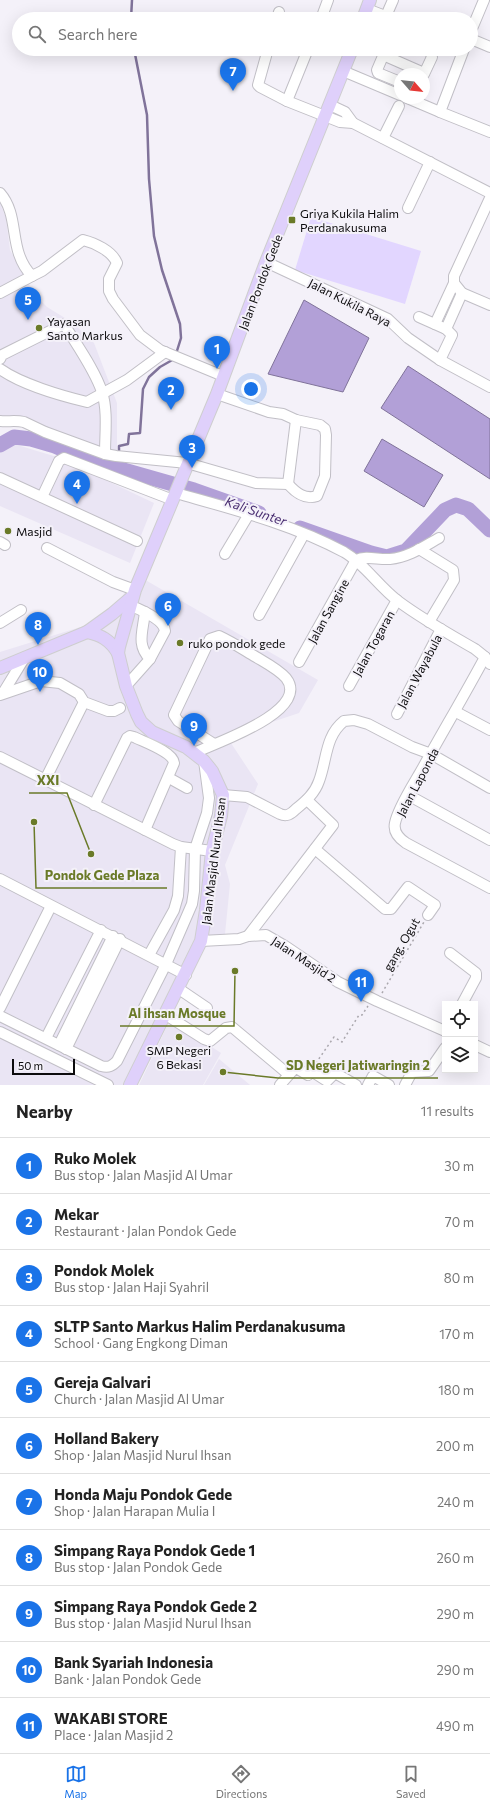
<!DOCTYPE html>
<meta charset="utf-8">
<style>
:root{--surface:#fff;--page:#f2f2f2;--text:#222;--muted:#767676;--line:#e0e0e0;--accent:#1a73e8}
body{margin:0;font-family:Commissioner,sans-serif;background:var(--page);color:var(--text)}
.controls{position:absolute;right:12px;bottom:12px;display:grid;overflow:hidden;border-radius:0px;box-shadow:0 4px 16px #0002}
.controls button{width:36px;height:36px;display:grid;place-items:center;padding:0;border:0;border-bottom:1px solid var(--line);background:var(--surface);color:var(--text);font:20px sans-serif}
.compass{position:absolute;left:394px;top:68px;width:36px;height:36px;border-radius:50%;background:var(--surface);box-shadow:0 4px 16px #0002;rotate:118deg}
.scale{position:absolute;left:12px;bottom:10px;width:63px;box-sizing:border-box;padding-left:4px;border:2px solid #0c0b0d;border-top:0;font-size:11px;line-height:14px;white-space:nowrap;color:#0c0b0d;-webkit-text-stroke:3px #f4f1f9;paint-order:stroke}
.you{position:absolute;left:251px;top:389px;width:14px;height:14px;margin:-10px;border:3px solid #fff;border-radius:50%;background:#1a73e8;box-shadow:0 0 0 6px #1a73e833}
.badge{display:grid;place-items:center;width:26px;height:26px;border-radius:50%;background:var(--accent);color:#fff;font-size:13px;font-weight:700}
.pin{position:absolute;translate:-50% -33px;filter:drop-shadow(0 1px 2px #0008)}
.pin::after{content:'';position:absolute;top:21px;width:14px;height:12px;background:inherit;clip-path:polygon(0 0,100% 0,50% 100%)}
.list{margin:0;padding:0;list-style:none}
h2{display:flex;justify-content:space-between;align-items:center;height:52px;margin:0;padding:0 16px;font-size:17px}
h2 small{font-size:13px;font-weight:400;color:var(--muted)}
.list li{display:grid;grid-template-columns:26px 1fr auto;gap:12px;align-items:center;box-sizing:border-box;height:56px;padding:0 16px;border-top:1px solid var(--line)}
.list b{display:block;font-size:15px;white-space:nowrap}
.list p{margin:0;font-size:13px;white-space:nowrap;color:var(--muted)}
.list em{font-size:13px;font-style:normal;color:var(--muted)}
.icon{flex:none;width:22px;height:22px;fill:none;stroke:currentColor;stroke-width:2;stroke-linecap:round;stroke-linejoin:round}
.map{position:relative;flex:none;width:490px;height:1085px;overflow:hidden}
.search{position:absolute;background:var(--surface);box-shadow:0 4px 16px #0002;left:12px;right:12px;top:12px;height:44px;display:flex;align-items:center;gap:10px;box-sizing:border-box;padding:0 14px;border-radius:22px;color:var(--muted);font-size:15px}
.sheet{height:668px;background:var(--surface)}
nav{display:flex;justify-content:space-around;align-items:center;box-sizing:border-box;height:56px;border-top:1px solid var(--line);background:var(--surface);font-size:11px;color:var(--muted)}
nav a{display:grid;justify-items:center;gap:2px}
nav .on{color:var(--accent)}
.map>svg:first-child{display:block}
</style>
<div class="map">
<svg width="490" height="1085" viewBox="0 0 490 1085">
<rect width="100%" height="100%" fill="#f4f1f9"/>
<g fill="#eae5f4">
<path d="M0 203 6 218 10 250 35 295 47 307 73 323 94 343 117 403V453L0 419Z"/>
<path d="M14 444 57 457 154 503 130 563 0 506V452Z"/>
<path d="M135 574 318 680 299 713 227 737 258 784 225 865 230 884 225 934 194 942 126 1085H0V652L100 621 117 606Z"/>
<path d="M170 1020 221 1053 203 1085H139Z"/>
<path d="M219 1059 250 1085H204Z"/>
</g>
<path fill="#e2d6ff" d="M311 217 421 251 405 304 295 270Z"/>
<g fill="#b2a0d7" stroke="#80739a">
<path d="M304 300 369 338 343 392 268 374Z"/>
<path d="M408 366 490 419V479L381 408Z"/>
<path d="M382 439 443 475 424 507 364 471Z"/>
</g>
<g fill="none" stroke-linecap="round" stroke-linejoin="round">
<g stroke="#80739a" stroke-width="2.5">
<path d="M131 19 132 0"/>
<path d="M134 49 147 115 149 179 154 236 162 270 180 324 181 338 176 354"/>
<path d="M119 454V446L128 444 129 434 140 433 143 389 149 377 160 367 174 359"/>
<path d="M119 469V459"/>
</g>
<g stroke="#b2a0d7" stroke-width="15">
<path d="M0 445 14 437 31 439 55 446 85 459 194 490 259 513"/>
<path d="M300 528 371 553 387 557 406 551 445 510 456 505 468 509 490 530"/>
</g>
<g stroke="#c1bfc6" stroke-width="12">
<g id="minor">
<path d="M367 9 393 19"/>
<path d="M386 16 393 0"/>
<path d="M277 19 279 12"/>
<path d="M321 19 328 0"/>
<path d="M471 31 484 0"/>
<path d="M471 39 490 47"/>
<path d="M268 49 258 85 260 87 287 101"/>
<path d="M308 49 287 101 340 122 353 123 490 193"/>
<path d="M386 49 377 70 378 73 400 82"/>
<path d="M424 49 430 51 432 57 424 74"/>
<path d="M464 49 440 112 490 132"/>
<path d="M383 55 424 73"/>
<path d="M343 71 400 95"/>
<path d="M407 98 440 112"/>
<path d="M330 105 345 112 353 123"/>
<path d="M383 138 399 106"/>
<path d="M0 193C21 217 7 250 32 276L42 271 83 240C95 243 112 251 117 263L109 279V291L113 299 140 335 160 350 223 376"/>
<path d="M490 198 454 276V283L462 293 490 305"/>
<path d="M408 208 430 162"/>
<path d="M266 262 388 319 408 338 440 360 490 387"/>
<path d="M0 293 32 276"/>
<path d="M419 317 446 329 452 335 440 360"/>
<path d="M435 324 454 283"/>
<path d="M446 329 462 293"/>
<path d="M0 359 2 355 64 324C76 344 95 370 102 392 108 411 105 434 105 454"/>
<path d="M0 369C21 384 62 396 87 402L127 380 165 352"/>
<path d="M217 394 269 412 283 414 296 420 320 425 325 429 326 435 325 476 317 496C305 500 296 493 288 484"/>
<path d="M0 421C8 422 15 420 24 422L45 432 105 454 116 456 187 463 256 483 288 484"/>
<path d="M0 478 137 541"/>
<path d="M288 484 296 420"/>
<path d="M176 493C232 509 292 524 344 552 365 564 378 586 398 601 422 619 449 634 475 649L485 657 490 664"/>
<path d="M42 497 59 461 64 458 173 500"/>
<path d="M0 542 5 545"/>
<path d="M47 548 113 582 135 590"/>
<path d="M419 549 453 570 454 580 429 622"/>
<path d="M225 554 249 514"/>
<path d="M125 603C136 608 164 618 165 631L150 659 126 686"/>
<path d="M145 612C143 631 136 645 150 659"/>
<path d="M259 615 304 534"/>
<path d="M0 623 21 610"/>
<path d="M485 657C464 696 442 733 421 771 413 785 398 808 395 823 393 832 400 839 406 843L490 888"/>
<path d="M299 662 356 560C367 555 378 560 390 559 409 557 423 547 439 538"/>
<path d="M349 686 397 600"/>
<path d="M3 693 25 657"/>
<path d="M0 695 41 681 60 683 79 694 84 702 108 711H114L120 708"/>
<path d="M456 712 490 730"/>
<path d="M397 714 441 629"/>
<path d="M194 753C213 744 312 711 286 678 278 669 266 663 256 657 244 650 232 642 219 636L210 639 174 715 178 721 214 744"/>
<path d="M0 757 173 844 181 847 212 851"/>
<path d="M169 778 187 788"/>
<path d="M45 780 84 702"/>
<path d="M223 795 247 797 280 814C287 817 291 814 296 809 306 801 315 793 319 781 327 760 325 736 344 721L354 720 368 724 412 747 431 754 490 788"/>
<path d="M408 795 490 840"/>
<path d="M94 805 127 738 130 736 134 737C144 742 173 752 174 763L145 830"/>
<path d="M315 849 385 909H391L408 887 435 905 428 915"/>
<path d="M0 879 186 975"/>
<path d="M248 936 333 825 307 800"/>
<path d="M201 941 239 939 248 936 266 935 285 946 338 982 377 1001 445 1031"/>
<path d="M450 953 476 973V978L462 1004"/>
<path d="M149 955 174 910 178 896 181 847"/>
<path d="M179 989 207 1008"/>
<path d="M0 1008 51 906"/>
<path d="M166 1015 204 1039 210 1041 226 1028 232 1027 288 1074"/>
<path d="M0 1016 101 1066C109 1068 112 1066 117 1061L166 964 192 904 194 891 195 849 207 813 209 798 204 761"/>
<path d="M0 1032 108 1085"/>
<path d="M46 1038 101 930"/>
<path d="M59 1045 113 936"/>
<path d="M475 1045 490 1052"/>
<path d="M66 1049 120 939"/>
<path d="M280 1085 294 1069H298L308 1075 311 1071 313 1072 327 1081 335 1073 356 1085"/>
<path d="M368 1085 373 1076 389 1085"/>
<path d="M405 1085 412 1072 429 1071 445 1048"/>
</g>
</g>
<g stroke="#cececf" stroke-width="14">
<g id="major">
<path d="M363 19 370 0"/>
<path d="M87 632C101 635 110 640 118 653"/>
<path d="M0 668 87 632 112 614 133 596"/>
<path d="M130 1085 201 941 206 910 212 851 221 816 223 795 212 771 204 761 186 747 152 732 141 722 137 714 126 686 118 653 119 647 135 590 217 394 266 262 352 49"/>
</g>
</g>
<g stroke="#aaa7ad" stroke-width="1.5" stroke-dasharray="2 3" stroke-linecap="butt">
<path d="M382 993 424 922"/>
<path d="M316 1063 334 1037 342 1042 359 1015H362L368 1006"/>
</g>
<use href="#minor" stroke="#fff" stroke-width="10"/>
<use href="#major" stroke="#dfd0fb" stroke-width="12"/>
</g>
<g fill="#6a7a28" stroke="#f4f1f9" stroke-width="1.5">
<rect x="288" y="216" width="8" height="8" rx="2"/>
<circle cx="39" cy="328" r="4"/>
<circle cx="8" cy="531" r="4"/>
<circle cx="180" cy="643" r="4"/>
<circle cx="179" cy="1037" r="4"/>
</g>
<g text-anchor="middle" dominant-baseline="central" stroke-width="4" stroke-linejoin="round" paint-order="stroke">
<g font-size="12" fill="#0c0b0d" stroke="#f4f1f9" text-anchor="start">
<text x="300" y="213">Griya Kukila Halim<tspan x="300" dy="14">Perdanakusuma</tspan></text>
<text x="47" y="321">Yayasan<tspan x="47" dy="14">Santo Markus</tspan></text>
<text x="16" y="531">Masjid</text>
<text x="188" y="643">ruko pondok gede</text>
<text x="179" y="1050" text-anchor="middle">SMP Negeri<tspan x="179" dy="14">6 Bekasi</tspan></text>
</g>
<g font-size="12" fill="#0c0b0d" stroke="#f4f1f9">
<text transform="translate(260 282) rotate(-69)">Jalan Pondok Gede</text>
<text transform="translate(350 302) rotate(27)">Jalan Kukila Raya</text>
<text transform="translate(328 611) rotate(-61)">Jalan Sangine</text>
<text transform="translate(373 643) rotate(-61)">Jalan Togaran</text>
<text transform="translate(419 671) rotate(-62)">Jalan Wayabula</text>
<text transform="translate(417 782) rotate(-62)">Jalan Laponda</text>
<text transform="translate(213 861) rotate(-83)">Jalan Masjid Nurul Ihsan</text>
<text transform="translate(401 944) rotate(-60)">gang. Ogut</text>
<text transform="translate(304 959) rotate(33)">Jalan Masjid 2</text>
</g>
<g font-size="13" font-style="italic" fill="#482d70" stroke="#f4f1f9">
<text transform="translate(256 511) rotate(19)">Kali Sunter</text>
</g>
</g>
<path fill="none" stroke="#6a7a28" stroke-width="1.5" d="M91 854L67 793H29M34 822L36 888H167M235 971L234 1026H120M223 1072L278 1078H438"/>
<g fill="#6a7a28" stroke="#f4f1f9" stroke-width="1.5">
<circle cx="91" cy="854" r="4"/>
<circle cx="34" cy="822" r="4"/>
<circle cx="235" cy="971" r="4"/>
<circle cx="223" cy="1072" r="4"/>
</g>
<g font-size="13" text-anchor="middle" font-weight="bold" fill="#6a7a28" stroke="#f4f1f9" stroke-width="4" stroke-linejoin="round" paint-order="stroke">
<text x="48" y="785">XXI</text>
<text x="102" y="880">Pondok Gede Plaza</text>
<text x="177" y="1018">Al ihsan Mosque</text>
<text x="358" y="1070">SD Negeri Jatiwaringin 2</text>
</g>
</svg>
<div class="controls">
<button><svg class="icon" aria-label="locate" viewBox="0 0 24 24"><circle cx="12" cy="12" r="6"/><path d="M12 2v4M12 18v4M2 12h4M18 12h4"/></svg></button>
<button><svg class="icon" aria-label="layers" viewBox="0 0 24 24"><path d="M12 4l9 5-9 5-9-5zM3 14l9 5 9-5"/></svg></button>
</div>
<svg class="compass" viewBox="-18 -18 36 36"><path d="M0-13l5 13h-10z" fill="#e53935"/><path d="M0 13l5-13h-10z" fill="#767676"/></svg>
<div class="scale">50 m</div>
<div class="you"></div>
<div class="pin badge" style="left:217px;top:369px">1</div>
<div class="pin badge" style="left:171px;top:410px">2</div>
<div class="pin badge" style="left:192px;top:468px">3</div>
<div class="pin badge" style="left:77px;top:504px">4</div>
<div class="pin badge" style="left:28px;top:320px">5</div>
<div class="pin badge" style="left:168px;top:626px">6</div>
<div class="pin badge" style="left:233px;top:91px">7</div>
<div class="pin badge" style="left:38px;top:645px">8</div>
<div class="pin badge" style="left:194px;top:746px">9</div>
<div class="pin badge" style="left:40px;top:692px">10</div>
<div class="pin badge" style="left:361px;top:1002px">11</div>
<div class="search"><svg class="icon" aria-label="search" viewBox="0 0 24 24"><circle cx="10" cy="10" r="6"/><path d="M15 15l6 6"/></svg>Search here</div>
</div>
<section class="sheet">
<h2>Nearby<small>11 results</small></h2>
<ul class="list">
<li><span class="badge">1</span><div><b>Ruko Molek</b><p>Bus stop · Jalan Masjid Al Umar</p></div><em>30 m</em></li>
<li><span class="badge">2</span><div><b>Mekar</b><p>Restaurant · Jalan Pondok Gede</p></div><em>70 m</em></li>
<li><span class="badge">3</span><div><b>Pondok Molek</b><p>Bus stop · Jalan Haji Syahril</p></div><em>80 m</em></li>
<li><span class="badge">4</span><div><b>SLTP Santo Markus Halim Perdanakusuma</b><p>School · Gang Engkong Diman</p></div><em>170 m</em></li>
<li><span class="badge">5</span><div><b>Gereja Galvari</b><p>Church · Jalan Masjid Al Umar</p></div><em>180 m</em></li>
<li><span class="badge">6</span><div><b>Holland Bakery</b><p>Shop · Jalan Masjid Nurul Ihsan</p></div><em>200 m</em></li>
<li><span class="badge">7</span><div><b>Honda Maju Pondok Gede</b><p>Shop · Jalan Harapan Mulia I</p></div><em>240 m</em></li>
<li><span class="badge">8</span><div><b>Simpang Raya Pondok Gede 1</b><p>Bus stop · Jalan Pondok Gede</p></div><em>260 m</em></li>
<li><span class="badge">9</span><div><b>Simpang Raya Pondok Gede 2</b><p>Bus stop · Jalan Masjid Nurul Ihsan</p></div><em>290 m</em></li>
<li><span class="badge">10</span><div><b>Bank Syariah Indonesia</b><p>Bank · Jalan Pondok Gede</p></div><em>290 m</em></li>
<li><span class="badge">11</span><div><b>WAKABI STORE</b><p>Place · Jalan Masjid 2</p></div><em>490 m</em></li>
</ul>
</section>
<nav>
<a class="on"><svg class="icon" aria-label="map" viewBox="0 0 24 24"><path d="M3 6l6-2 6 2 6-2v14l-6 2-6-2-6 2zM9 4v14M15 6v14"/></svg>Map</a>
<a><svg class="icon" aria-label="directions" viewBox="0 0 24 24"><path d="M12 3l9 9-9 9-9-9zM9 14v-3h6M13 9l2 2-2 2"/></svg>Directions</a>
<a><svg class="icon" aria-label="saved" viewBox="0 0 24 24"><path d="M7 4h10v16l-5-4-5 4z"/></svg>Saved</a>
</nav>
